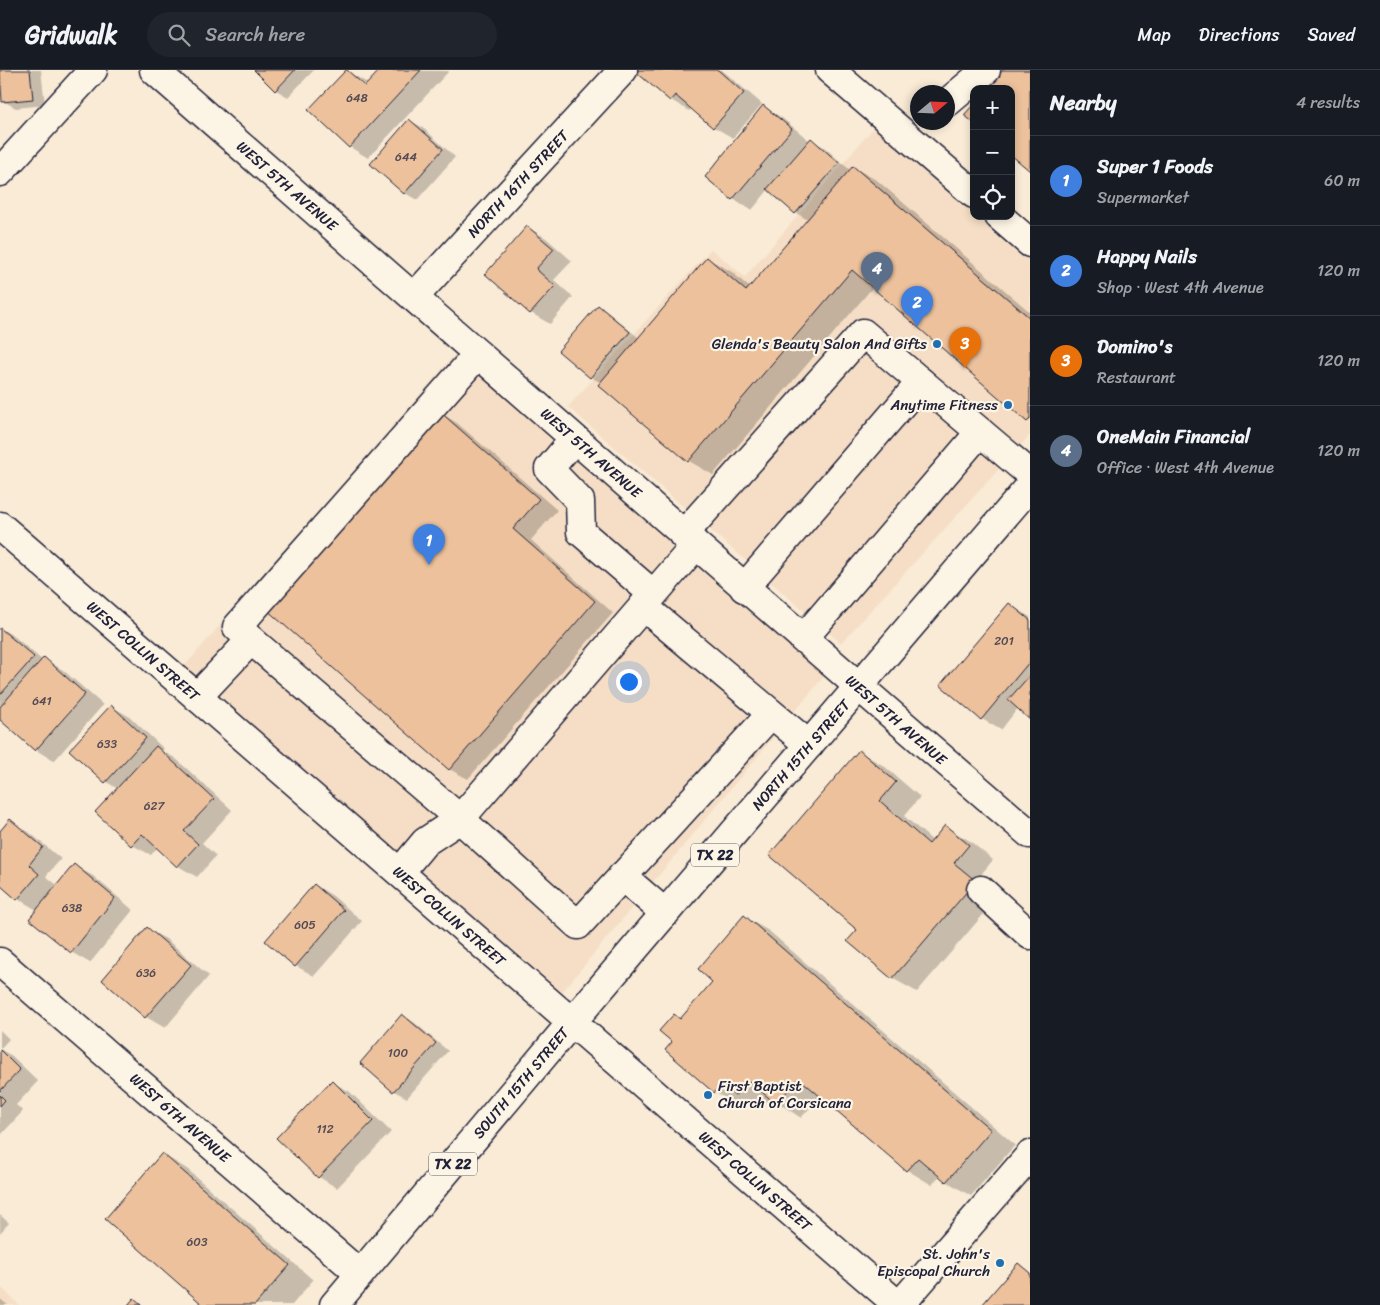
<!DOCTYPE html>
<meta charset="utf-8">
<style>
:root{--surface:#171b24;--page:#20242c;--text:#f1f3f6;--muted:#9ea1a6;--line:#363941;--accent:#d93025}
body{margin:0;font-family:Sriracha,sans-serif;background:var(--page);color:var(--text)}
.controls{position:absolute;right:15px;top:15px;display:grid;overflow:hidden;border-radius:10px;box-shadow:0 2px 8px #0003}
.controls button{width:45px;height:45px;display:grid;place-items:center;padding:0;border:0;border-bottom:1px solid var(--line);background:var(--surface);color:var(--text);font:25px sans-serif}
.compass{position:absolute;left:910px;top:15px;width:45px;height:45px;border-radius:50%;background:var(--surface);box-shadow:0 2px 8px #0003;rotate:71deg}
.you{position:absolute;left:628px;top:611px;width:18px;height:18px;margin:-12px;border:4px solid #fff;border-radius:50%;background:#1a73e8;box-shadow:0 0 0 8px #1a73e833}
.badge{display:grid;place-items:center;width:32px;height:32px;border-radius:50%;background:var(--accent);color:#fff;font-size:16px;font-weight:700}
.pin{position:absolute;translate:-50% -41px;filter:drop-shadow(0 1px 2px #0008)}
.pin::after{content:'';position:absolute;top:26px;width:18px;height:15px;background:inherit;clip-path:polygon(0 0,100% 0,50% 100%)}
.list{margin:0;padding:0;list-style:none}
h2{display:flex;justify-content:space-between;align-items:center;height:65px;margin:0;padding:0 20px;font-size:21px}
h2 small{font-size:16px;font-weight:400;color:var(--muted)}
.list li{display:grid;grid-template-columns:32px 1fr auto;gap:15px;align-items:center;box-sizing:border-box;height:90px;padding:0 20px;border-top:1px solid var(--line)}
.list b{display:block;font-size:19px;white-space:nowrap}
.list p{margin:0;font-size:16px;white-space:nowrap;color:var(--muted)}
.list em{font-size:16px;font-style:normal;color:var(--muted)}
.icon{flex:none;width:28px;height:28px;fill:none;stroke:currentColor;stroke-width:2;stroke-linecap:round;stroke-linejoin:round}
.map{position:relative;flex:none;width:1030px;height:1235px;overflow:hidden}
header{display:flex;align-items:center;gap:30px;box-sizing:border-box;height:70px;padding:0 25px;background:var(--surface);border-bottom:1px solid var(--line)}
header strong{font-size:24px}
nav{display:flex;gap:28px;margin-inline-start:auto;font-size:18px}
.search{width:350px;height:45px;background:var(--page);display:flex;align-items:center;gap:12px;box-sizing:border-box;padding:0 18px;border-radius:28px;color:var(--muted);font-size:19px}
main{display:flex}
aside{flex:1;background:var(--surface)}
.map>svg:first-child{display:block}
</style>
<header>
<strong>Gridwalk</strong>
<div class="search"><svg class="icon" aria-label="search" viewBox="0 0 24 24"><circle cx="10" cy="10" r="6"/><path d="M15 15l6 6"/></svg>Search here</div>
<nav><a>Map</a><a>Directions</a><a>Saved</a></nav>
</header>
<main>
<div class="map">
<svg width="1030" height="1235" viewBox="0 0 1030 1235">
<rect width="100%" height="100%" fill="#f9ebd6"/>
<filter id="ink" filterUnits="userSpaceOnUse"><feTurbulence type="fractalNoise" baseFrequency=".02" numOctaves="2"/><feDisplacementMap in="SourceGraphic" scale="10" xChannelSelector="R" yChannelSelector="G"/><feConvolveMatrix kernelMatrix="1 2 1 2 8 2 1 2 1" color-interpolation-filters="sRGB"/></filter>
<g filter="url(#ink)">
<g fill="#f5dec5">
<path d="M877 54 974 137V146H984L1030 186V365L841 573 568 337 711 179 745 207Z"/>
<path d="M458 281 825 605 562 922 183 598Z"/>
<path d="M0 1216 19 1235H0Z"/>
</g>
<g fill="#0003">
<path d="M0 0H41L45 35 16 38 3 31Z"/>
<path d="M255 0H314L288 27 276 20Z"/>
<path d="M382 0 449 1 368 88 350 77 347 1 369 14Z"/>
<path d="M639 0H722L762 34 733 68 714 57 692 38 689 41 671 30 637 2Z"/>
<path d="M764 37 782 48 810 71 811 70 824 77 850 100 853 97 878 111 1030 242V352L873 217 713 405 689 391 601 313 591 307 560 280 598 236 610 244 639 268 707 188 732 202 750 218 808 150 796 143 769 119 752 140 733 129 706 106Z"/>
<path d="M409 50 422 57 455 87 417 130 405 123Z"/>
<path d="M527 157 546 168 572 191 554 210 573 227 550 254 531 243Z"/>
<path d="M439 342 457 353 557 440 531 470 613 543 468 709 449 699Z"/>
<path d="M1009 534 1030 547V648L1018 638 1001 660 982 649 942 615Z"/>
<path d="M0 558 15 567 43 591 44 589 63 600 103 635 54 691 36 680 0 649Z"/>
<path d="M111 636 130 647 164 679 162 681 175 688 232 740 202 773 216 786 197 807 178 796 158 777 151 785 132 775 118 719 105 711Z"/>
<path d="M860 682 884 696 920 727 904 746 933 771 946 757 970 771 993 790 978 808 999 826 917 922 892 908 858 860Z"/>
<path d="M10 751 29 762 61 789 46 806 57 815 74 795 93 806 133 840 90 893 71 882 37 840 18 829 0 814V763Z"/>
<path d="M315 815 333 826 362 851 314 906 296 896Z"/>
<path d="M744 847 769 861 1015 1075 971 1126 946 1111 940 1105 932 1115 907 1100 821 1025 801 1048 771 1028 760 1039 744 1030 739 1036 714 1022 674 972V945L682 950 714 912Z"/>
<path d="M147 859 166 869 209 906 165 958 146 947 103 910Z"/>
<path d="M403 945 415 953 448 981 407 1028 394 1021 362 993Z"/>
<path d="M0 960 9 969 0 979 12 986 38 1011 16 1035 23 1041 0 1066Z"/>
<path d="M332 1012 350 1022 391 1062 337 1118 319 1107 278 1068Z"/>
<path d="M162 1084 187 1099 313 1210 292 1235H205Z"/>
<path d="M0 1145 9 1153 0 1163Z"/>
<path d="M0 1229 8 1235H0Z"/>
</g>
<g fill="#ecc19c" stroke="#22223b">
<path d="M0 0H30L33 29 2 32Z"/>
<path d="M254 0H295L275 21Z"/>
<path d="M346 0H347L365 16 380 0H421L349 78 308 40Z"/>
<path d="M637 0H718L744 23 713 58 675 25 670 31 636 2Z"/>
<path d="M1003 0H1030V101L1011 85V19H987Z"/>
<path d="M974 34V53L964 45Z"/>
<path d="M763 35 792 59 732 130 705 107Z"/>
<path d="M409 49 443 79 404 124 370 94Z"/>
<path d="M811 68 839 93 795 144 767 119Z"/>
<path d="M853 96 1030 248V349L1027 352 852 200 688 392 598 315 707 187 746 221Z"/>
<path d="M527 156 554 179 536 199 555 216 530 244 485 204Z"/>
<path d="M598 235 630 262 590 308 558 281Z"/>
<path d="M438 340 539 429 513 459 595 531 449 700 266 539Z"/>
<path d="M1009 533 1030 550V591L981 650 940 615Z"/>
<path d="M0 558 34 587 0 625Z"/>
<path d="M44 587 85 624 35 681 0 650V637Z"/>
<path d="M1030 605V650L1008 630Z"/>
<path d="M111 635 146 668 105 713 69 680Z"/>
<path d="M156 676 214 729 184 761 198 774 177 797 142 764 131 776 95 742Z"/>
<path d="M859 680 896 712 880 731 929 774 945 755 969 775 954 793 976 811 892 909 847 871 857 860 769 785Z"/>
<path d="M10 749 43 777 29 795 39 804 17 830 0 815V761Z"/>
<path d="M74 794 115 828 71 883 29 849Z"/>
<path d="M314 814 344 840 295 897 265 871Z"/>
<path d="M744 845 991 1060 946 1112 918 1088 906 1101 799 1008 776 1034 749 1011 735 1026 721 1014 714 1023 665 980 672 972 659 961 674 944 680 949 712 912 698 899Z"/>
<path d="M147 857 191 895 145 948 102 910Z"/>
<path d="M402 944 436 973 393 1022 360 993Z"/>
<path d="M0 980 20 1000 0 1021Z"/>
<path d="M332 1010 373 1051 318 1108 276 1068Z"/>
<path d="M0 1025 5 1030 0 1036Z"/>
<path d="M162 1083 290 1195 255 1235H203L105 1149Z"/>
<path d="M1018 1193 1030 1203V1235H982Z"/>
<path d="M134 1228 142 1235H128Z"/>
</g>
<g fill="none" stroke-linecap="round" stroke-linejoin="round">
<g stroke="#22223b" stroke-width="31">
<g id="minor">
<path d="M154 0C446 255 736 512 1030 764"/>
<path d="M830 0 974 124"/>
<path d="M948 32 986 0"/>
<path d="M0 102 93 0"/>
<path d="M999 146 1030 173"/>
<path d="M414 227 623 0"/>
<path d="M574 369 549 399 580 431 581 462 653 524"/>
<path d="M0 456 898 1235"/>
<path d="M683 465 863 263 1030 404"/>
<path d="M744 518 921 312"/>
<path d="M643 536 809 675"/>
<path d="M803 569 980 362"/>
<path d="M251 570 237 557 478 284"/>
<path d="M197 627 251 570 460 749 578 855 771 644"/>
<path d="M400 802 425 772 460 749 695 476"/>
<path d="M622 806 665 843"/>
<path d="M981 820 1030 865"/>
<path d="M0 892 360 1204"/>
<path d="M900 1235 1030 1085"/>
</g>
</g>
<g stroke="#22223b" stroke-width="31">
<path id="major" d="M334 1235 572 952 1030 416"/>
</g>
<use href="#minor" stroke="#fcf5e5" stroke-width="28"/>
<use href="#major" stroke="#fcf5e5" stroke-width="28"/>
</g>
</g>
<g fill="#1f6fb2" stroke="#fcf5e5" stroke-width="2">
<circle cx="937" cy="274" r="5"/>
<circle cx="1008" cy="335" r="5"/>
<circle cx="708" cy="1025" r="5"/>
<circle cx="1000" cy="1193" r="5"/>
</g>
<g text-anchor="middle" dominant-baseline="central" stroke-width="4.5" stroke-linejoin="round" paint-order="stroke">
<g font-size="12" fill="#544a53">
<text x="357" y="28">648</text>
<text x="406" y="87">644</text>
<text x="1004" y="571">201</text>
<text x="42" y="631">641</text>
<text x="107" y="674">633</text>
<text x="154" y="736">627</text>
<text x="72" y="838">638</text>
<text x="305" y="855">605</text>
<text x="146" y="903">636</text>
<text x="398" y="983">100</text>
<text x="325" y="1059">112</text>
<text x="197" y="1172">603</text>
</g>
<g fill="#fcf5e5" stroke="#63616e" stroke-width="1">
<rect x="691" y="773.5" width="48" height="23" rx="4"/>
<rect x="429" y="1082.5" width="48" height="23" rx="4"/>
</g>
<g font-size="14" font-weight="bold" fill="#22223b">
<text x="715" y="785">TX 22</text>
<text x="453" y="1094">TX 22</text>
</g>
<g font-size="15" fill="#22223b" stroke="#fcf5e5">
<text transform="translate(518 114) rotate(-47)">NORTH 16TH STREET</text>
<text transform="translate(287 116) rotate(41)">WEST 5TH AVENUE</text>
<text transform="translate(591 383) rotate(41)">WEST 5TH AVENUE</text>
<text transform="translate(143 581) rotate(41)">WEST COLLIN STREET</text>
<text transform="translate(896 650) rotate(41)">WEST 5TH AVENUE</text>
<text transform="translate(801 685) rotate(-49)">NORTH 15TH STREET</text>
<text transform="translate(449 846) rotate(41)">WEST COLLIN STREET</text>
<text transform="translate(521 1013) rotate(-50)">SOUTH 15TH STREET</text>
<text transform="translate(180 1048) rotate(41)">WEST 6TH AVENUE</text>
<text transform="translate(755 1111) rotate(41)">WEST COLLIN STREET</text>
</g>
<g font-size="15" fill="#22223b" stroke="#fcf5e5" text-anchor="end">
<text x="927" y="274">Glenda's Beauty Salon And Gifts</text>
<text x="998" y="335">Anytime Fitness</text>
<text x="718" y="1016" text-anchor="start">First Baptist<tspan x="718" dy="17">Church of Corsicana</tspan></text>
<text x="990" y="1184">St. John's<tspan x="990" dy="17">Episcopal Church</tspan></text>
</g>
</g>
</svg>
<div class="controls">
<button>+</button>
<button>−</button>
<button><svg class="icon" aria-label="locate" viewBox="0 0 24 24"><circle cx="12" cy="12" r="6"/><path d="M12 2v4M12 18v4M2 12h4M18 12h4"/></svg></button>
</div>
<svg class="compass" viewBox="-18 -18 36 36"><path d="M0-13l5 13h-10z" fill="#e53935"/><path d="M0 13l5-13h-10z" fill="#9ea1a6"/></svg>
<div class="you"></div>
<div class="pin badge" style="left:429px;top:495px;background:#3f7fe0">1</div>
<div class="pin badge" style="left:917px;top:257px;background:#3f7fe0">2</div>
<div class="pin badge" style="left:965px;top:298px;background:#e8710a">3</div>
<div class="pin badge" style="left:877px;top:223px;background:#5c6f8a">4</div>
</div>
<aside>
<h2>Nearby<small>4 results</small></h2>
<ul class="list">
<li><span class="badge" style="background:#3f7fe0">1</span><div><b>Super 1 Foods</b><p>Supermarket</p></div><em>60 m</em></li>
<li><span class="badge" style="background:#3f7fe0">2</span><div><b>Happy Nails</b><p>Shop · West 4th Avenue</p></div><em>120 m</em></li>
<li><span class="badge" style="background:#e8710a">3</span><div><b>Domino's</b><p>Restaurant</p></div><em>120 m</em></li>
<li><span class="badge" style="background:#5c6f8a">4</span><div><b>OneMain Financial</b><p>Office · West 4th Avenue</p></div><em>120 m</em></li>
</ul>
</aside>
</main>
